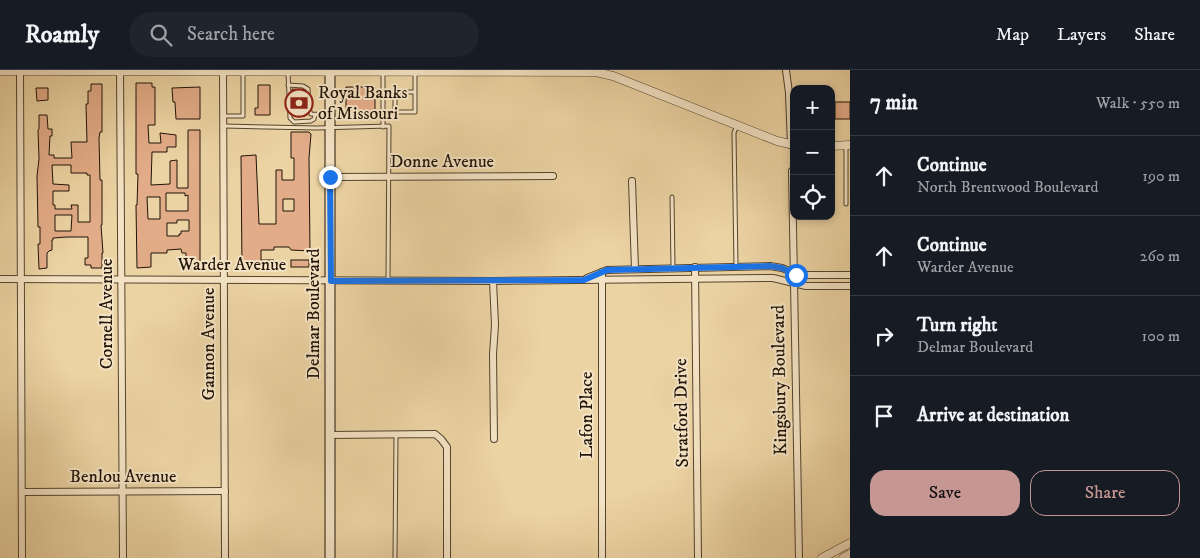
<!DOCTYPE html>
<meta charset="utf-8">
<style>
:root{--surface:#171b24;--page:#20242c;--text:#f1f3f6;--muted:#9ea1a6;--line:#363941;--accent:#c59692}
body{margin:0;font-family:"IM FELL DW Pica",serif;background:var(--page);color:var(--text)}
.controls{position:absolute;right:15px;top:15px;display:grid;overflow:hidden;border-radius:10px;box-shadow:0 2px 8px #0003}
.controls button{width:45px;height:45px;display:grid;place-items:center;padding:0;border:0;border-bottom:1px solid var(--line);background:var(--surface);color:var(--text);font:25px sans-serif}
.stop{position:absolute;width:15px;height:15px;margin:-11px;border:4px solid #1a73e8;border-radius:50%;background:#fff}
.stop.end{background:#1a73e8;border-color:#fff;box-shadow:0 1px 5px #0008}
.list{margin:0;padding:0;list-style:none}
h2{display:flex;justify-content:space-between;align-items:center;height:65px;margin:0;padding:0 20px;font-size:21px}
h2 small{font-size:16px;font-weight:400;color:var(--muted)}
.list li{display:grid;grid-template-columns:32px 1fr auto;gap:15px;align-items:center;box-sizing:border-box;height:80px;padding:0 20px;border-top:1px solid var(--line)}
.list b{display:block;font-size:19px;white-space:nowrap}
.list p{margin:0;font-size:16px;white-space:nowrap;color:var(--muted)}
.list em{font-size:16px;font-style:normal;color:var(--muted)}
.actions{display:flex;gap:10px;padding:15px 20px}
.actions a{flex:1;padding:11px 0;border:1px solid var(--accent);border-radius:15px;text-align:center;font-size:18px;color:var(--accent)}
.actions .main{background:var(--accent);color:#111}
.icon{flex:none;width:28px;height:28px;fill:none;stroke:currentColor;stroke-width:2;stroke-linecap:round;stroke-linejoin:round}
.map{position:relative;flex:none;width:850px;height:488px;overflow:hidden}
header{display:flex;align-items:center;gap:30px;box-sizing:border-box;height:70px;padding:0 25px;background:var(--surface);border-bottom:1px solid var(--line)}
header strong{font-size:24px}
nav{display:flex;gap:28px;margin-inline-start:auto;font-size:18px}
.search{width:350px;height:45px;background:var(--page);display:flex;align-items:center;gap:12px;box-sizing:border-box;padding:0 18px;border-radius:28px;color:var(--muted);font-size:19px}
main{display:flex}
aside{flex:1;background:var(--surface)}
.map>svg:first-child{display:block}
</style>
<header>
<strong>Roamly</strong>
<div class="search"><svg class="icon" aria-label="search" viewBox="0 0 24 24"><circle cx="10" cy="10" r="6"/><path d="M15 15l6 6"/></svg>Search here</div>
<nav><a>Map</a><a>Layers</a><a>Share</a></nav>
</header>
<main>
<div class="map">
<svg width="850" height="488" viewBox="0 0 850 488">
<rect width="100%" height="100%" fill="#ecd3a3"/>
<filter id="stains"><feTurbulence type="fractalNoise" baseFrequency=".004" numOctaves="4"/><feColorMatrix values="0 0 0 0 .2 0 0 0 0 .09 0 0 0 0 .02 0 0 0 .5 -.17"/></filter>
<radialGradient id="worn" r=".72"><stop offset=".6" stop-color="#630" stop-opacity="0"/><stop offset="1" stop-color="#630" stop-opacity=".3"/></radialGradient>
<g fill="#e3ac88" stroke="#201408" fill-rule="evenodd">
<path d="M136 13H152V17H155V55H148L149 73H161L160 63 176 65V77H167V82H152L151 115 170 114V91L177 90V118H188V60H200V198L186 199V183H182L181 179 167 180V183H151V197L137 198 136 135H137L138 104H136ZM166 123H185V126L188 125V141H166ZM147 127H160V149H148ZM177 150H189V161H181V164H179V166H167V153H177Z"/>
<path d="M91 14H102V62H100L99 68 100 110H102V155H101L103 183H102V198H91V195H85V188H88V167H67L53 168V170H52V180L49 181 47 183V198L39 199 38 174H40V157H38L37 106 39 89 38 60 39 59V45H47L48 59H52V66H50L49 85H54V88H72L71 72H87L86 34H88V21H91ZM52 95H71V103H87V105H90V152H78V135H71L72 139H55V135H53V121H69V115L53 114ZM55 145H72L71 161H55Z"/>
<path d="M258 15H270V45H255V38H258Z"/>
<path d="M200 17V49H176L175 32H173L172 18Z"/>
<path d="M346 17H375V49L346 47Z"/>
<path d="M36 18H48V30L37 31Z"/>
<path d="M292 19 302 20V22H305V46H297V42L293 39Z"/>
<rect x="835" y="32" width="15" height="17"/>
<path d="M291 62H309L311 64 309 88 310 181 291 180 289 177H274V180H261V190H274V197L242 198 241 86 256 85 259 154H276V100H282V110H294V88H291ZM283 129H294V141H283Z"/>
<rect x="291" y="190" width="18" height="7"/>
</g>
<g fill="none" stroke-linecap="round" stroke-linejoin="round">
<g stroke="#53442f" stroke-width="5">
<g id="service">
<path d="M288 2 290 48 294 52 311 51 314 49 315 45"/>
<path d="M383 2V57"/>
<path d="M415 2V42H395V22H415"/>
<path d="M288 15 303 16 308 19 309 39 311 44 330 45"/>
<path d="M224 46H243V1"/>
<path d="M224 56 317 58 389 56 388 210"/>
<path d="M846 76V134"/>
<path d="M672 127 673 197"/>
<path d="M736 196 734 63 737 55"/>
<path d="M395 488 396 365"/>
</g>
</g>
<g stroke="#53442f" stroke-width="8">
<g id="minor">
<path d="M20 0 22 488"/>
<path d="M120 0 123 488"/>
<path d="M223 0 225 488"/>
<path d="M786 0 789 23 791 75"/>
<path d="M792 101 799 488"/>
<path d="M330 107 553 106"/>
<path d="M632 111 635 199"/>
<path d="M695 197 698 488"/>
<path d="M602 202V488"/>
<path d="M587 208 607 200 770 196 782 198 800 205H850"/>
<path d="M0 209 493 211 773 208 806 216H850"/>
<path d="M493 211 495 255 493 284 494 369"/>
<path d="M330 365 435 364 441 369 447 377V488"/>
<path d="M22 422 225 421"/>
</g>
</g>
<g stroke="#53442f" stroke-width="9">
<g id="tertiary">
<path d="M0 1 596 2 613 6 777 71 794 75"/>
<path d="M831 76 850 75"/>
<path d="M822 488 850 473"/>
<path d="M843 488 850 484"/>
</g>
</g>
<g stroke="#201408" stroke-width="11">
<path id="secondary" d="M330 488V0"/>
</g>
<use href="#service" stroke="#f3e2c3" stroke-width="3"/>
<use href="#minor" stroke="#f3e2c3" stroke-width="6"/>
<use href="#tertiary" stroke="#f3e2c3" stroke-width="8"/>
<use href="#secondary" stroke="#f3e2c3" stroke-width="9"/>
</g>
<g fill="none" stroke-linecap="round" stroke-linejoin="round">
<path stroke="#1a73e8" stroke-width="6" d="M330 107 331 211 584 210 607 200 770 196 782 198 796 205"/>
</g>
<defs>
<g id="bank-ring" transform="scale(1.4375)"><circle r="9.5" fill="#f3e2c3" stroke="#8f2418" stroke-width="1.5"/><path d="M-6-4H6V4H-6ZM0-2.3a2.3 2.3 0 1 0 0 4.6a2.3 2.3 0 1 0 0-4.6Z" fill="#8f2418"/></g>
</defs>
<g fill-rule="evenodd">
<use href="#bank-ring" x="299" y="33"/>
</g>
<g text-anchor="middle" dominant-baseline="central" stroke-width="4" stroke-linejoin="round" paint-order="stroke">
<g font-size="18" fill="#201408" stroke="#f3e2c3" text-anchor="start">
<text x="318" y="23">Royal Banks<tspan x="318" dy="21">of Missouri</tspan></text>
</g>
<g font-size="18" fill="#201408" stroke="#f3e2c3">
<text x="442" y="92">Donne Avenue</text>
<text x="232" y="195">Warder Avenue</text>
<text transform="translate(107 244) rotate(-90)">Cornell Avenue</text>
<text transform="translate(314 244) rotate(-90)">Delmar Boulevard</text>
<text transform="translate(209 274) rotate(-90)">Gannon Avenue</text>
<text transform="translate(780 310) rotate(-91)">Kingsbury Boulevard</text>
<text transform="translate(682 343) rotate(-91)">Stratford Drive</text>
<text transform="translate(587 345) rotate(-90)">Lafon Place</text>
<text x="123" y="407">Benlou Avenue</text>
</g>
</g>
<rect width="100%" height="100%" filter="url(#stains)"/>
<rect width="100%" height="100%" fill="url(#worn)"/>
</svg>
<div class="controls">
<button>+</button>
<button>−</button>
<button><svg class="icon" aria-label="locate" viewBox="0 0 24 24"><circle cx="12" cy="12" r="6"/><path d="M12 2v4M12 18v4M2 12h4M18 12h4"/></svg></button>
</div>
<div class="stop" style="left:796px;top:205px"></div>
<div class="stop end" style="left:330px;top:107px"></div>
</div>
<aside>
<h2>7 min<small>Walk · 550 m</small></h2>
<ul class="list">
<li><svg class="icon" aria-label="ahead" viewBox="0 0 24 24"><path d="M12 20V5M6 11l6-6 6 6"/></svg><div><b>Continue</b><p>North Brentwood Boulevard</p></div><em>190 m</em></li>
<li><svg class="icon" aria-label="ahead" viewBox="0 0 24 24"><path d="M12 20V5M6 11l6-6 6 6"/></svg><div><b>Continue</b><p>Warder Avenue</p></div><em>260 m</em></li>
<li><svg class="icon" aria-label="right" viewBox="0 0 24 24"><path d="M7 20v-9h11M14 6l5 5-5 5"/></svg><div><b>Turn right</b><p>Delmar Boulevard</p></div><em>100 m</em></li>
<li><svg class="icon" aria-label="arrive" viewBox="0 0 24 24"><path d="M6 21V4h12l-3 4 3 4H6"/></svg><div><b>Arrive at destination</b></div></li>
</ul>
<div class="actions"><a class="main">Save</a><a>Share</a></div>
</aside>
</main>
